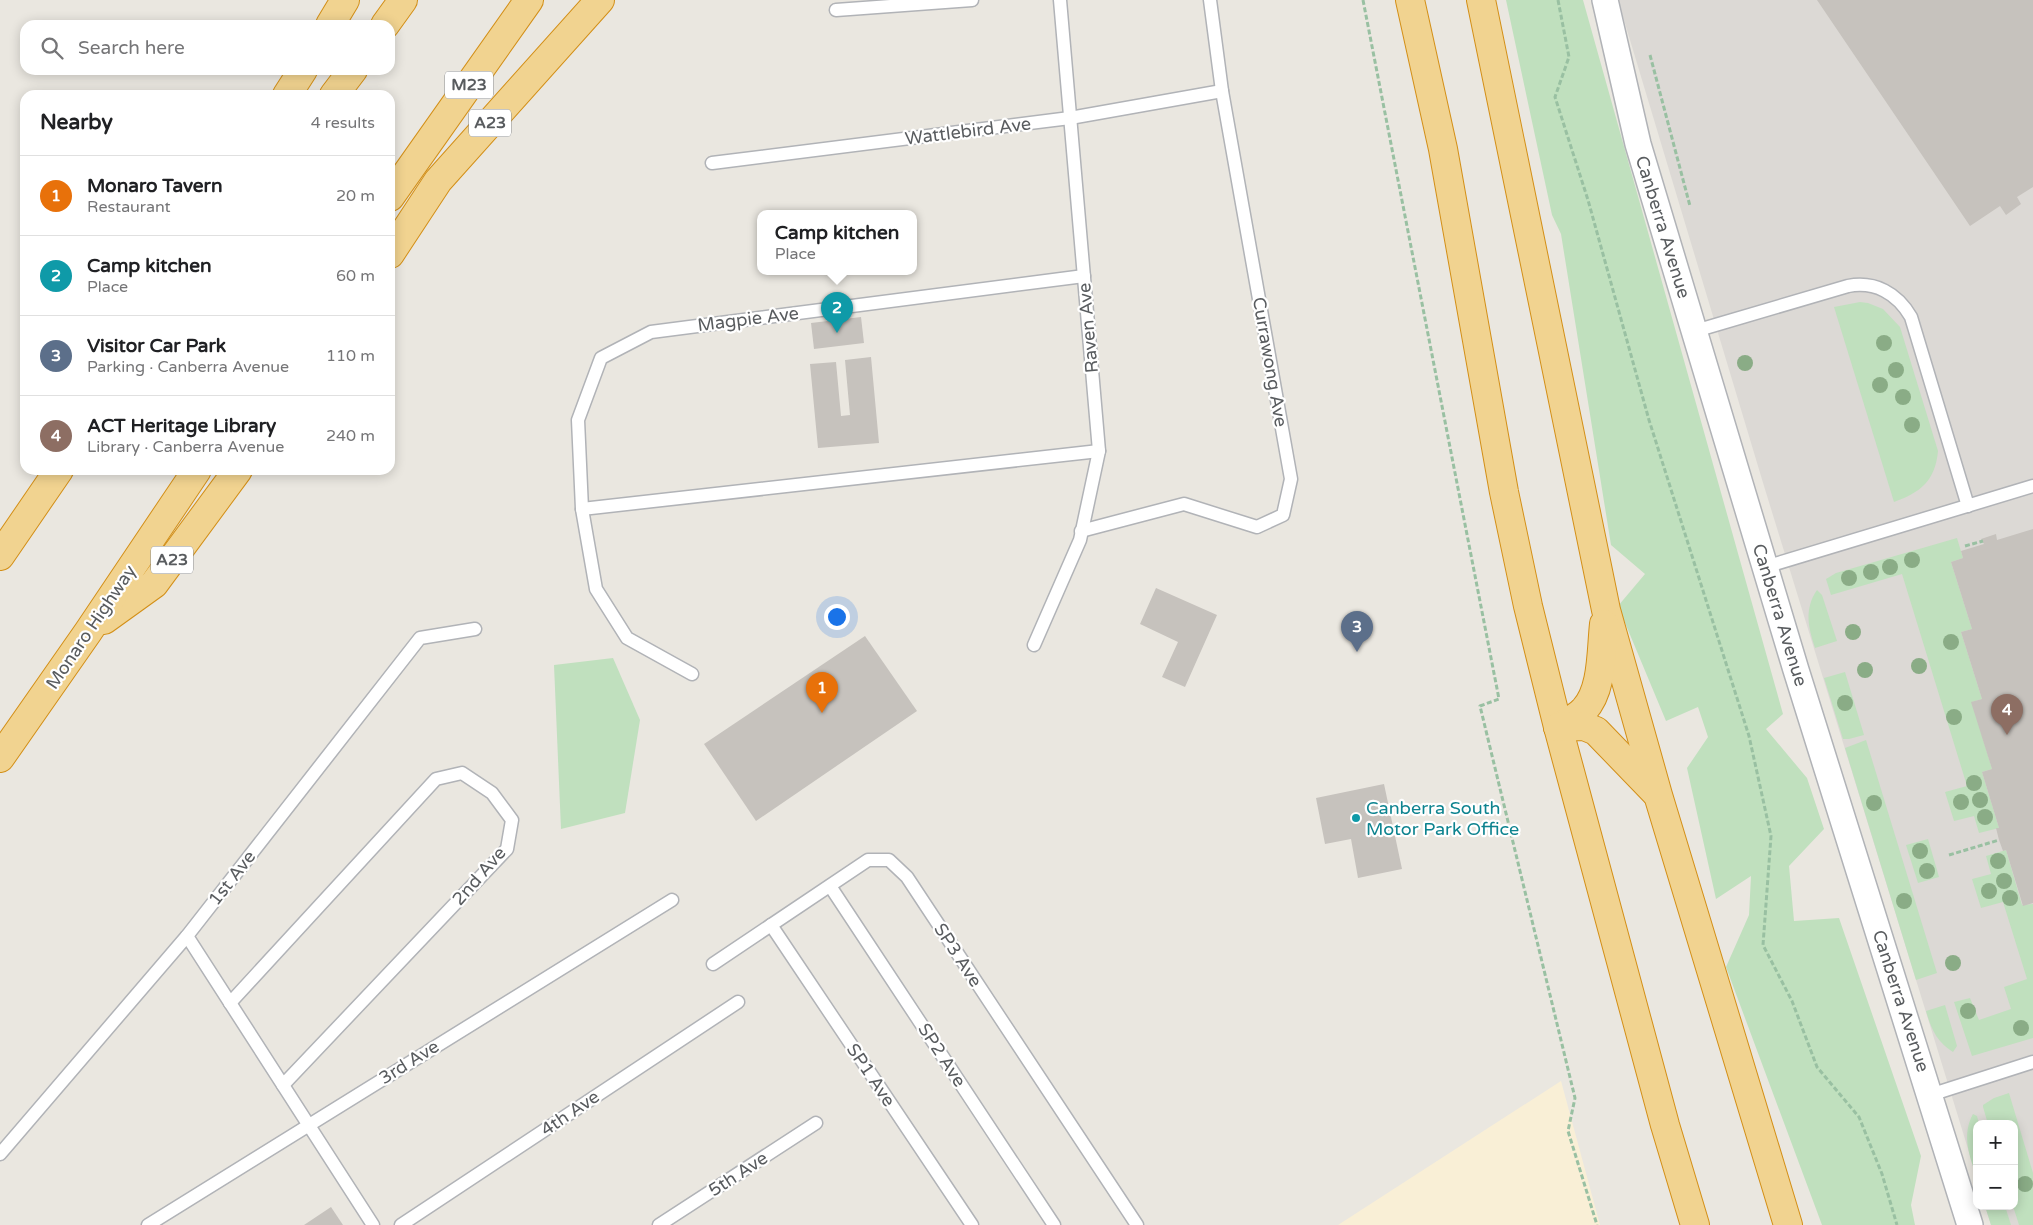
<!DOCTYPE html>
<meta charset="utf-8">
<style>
:root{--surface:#fff;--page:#f6f6f6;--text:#202124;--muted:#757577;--line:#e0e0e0;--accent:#d63f3b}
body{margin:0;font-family:"Varela Round",sans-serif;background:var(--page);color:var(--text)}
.controls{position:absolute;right:15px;bottom:15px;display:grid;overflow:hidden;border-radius:10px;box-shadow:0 2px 12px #0003}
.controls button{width:45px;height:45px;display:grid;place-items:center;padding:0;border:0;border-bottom:1px solid var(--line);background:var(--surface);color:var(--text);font:25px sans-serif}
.you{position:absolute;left:836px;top:616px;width:18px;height:18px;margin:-12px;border:4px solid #fff;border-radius:50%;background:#1a73e8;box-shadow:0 0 0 8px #1a73e833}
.badge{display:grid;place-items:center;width:32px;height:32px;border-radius:50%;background:var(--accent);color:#fff;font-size:16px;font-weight:700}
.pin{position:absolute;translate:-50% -41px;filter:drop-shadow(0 1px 2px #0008)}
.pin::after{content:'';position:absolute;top:26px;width:18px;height:15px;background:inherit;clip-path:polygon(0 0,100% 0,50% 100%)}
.popup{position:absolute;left:757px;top:210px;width:160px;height:65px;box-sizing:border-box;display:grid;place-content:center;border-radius:10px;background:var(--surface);filter:drop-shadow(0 1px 4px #0005);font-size:16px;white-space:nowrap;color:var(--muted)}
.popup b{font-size:19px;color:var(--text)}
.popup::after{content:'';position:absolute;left:50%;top:100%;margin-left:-10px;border:10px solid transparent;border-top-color:var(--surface)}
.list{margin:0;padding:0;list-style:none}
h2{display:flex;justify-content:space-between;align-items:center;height:65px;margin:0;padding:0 20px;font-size:21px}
h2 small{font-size:16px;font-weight:400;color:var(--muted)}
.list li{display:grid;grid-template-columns:32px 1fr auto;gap:15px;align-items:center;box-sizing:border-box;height:80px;padding:0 20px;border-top:1px solid var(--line)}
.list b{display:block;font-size:19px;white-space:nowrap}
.list p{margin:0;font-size:16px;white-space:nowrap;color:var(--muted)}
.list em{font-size:16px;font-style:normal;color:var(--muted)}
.icon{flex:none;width:28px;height:28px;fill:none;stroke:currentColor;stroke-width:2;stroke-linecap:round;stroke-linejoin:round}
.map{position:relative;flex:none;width:2033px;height:1225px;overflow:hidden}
.search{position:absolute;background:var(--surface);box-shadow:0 2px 12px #0003;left:20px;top:20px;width:375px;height:55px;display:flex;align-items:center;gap:12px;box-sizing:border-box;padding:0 18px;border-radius:15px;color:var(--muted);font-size:19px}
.panel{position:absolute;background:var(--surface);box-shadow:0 2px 12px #0003;left:20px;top:90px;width:375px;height:385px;border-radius:15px}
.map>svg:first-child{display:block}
</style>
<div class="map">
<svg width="2033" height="1225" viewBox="0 0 2033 1225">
<rect width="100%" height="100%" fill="#eae7e0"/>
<path fill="#f9efd6" d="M1561 1081 1600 1225H1338Z"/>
<path fill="#dcd9d5" d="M1618 0H2033V1225H1991L1985 1206H2014V1124H1977V1178L1764 486Z"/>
<g fill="#c0e0be">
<path d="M1506 0H1583L1783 714 1766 729 1807 778 1824 829 1789 866 1794 921 1839 918 1921 1156 1911 1205 1915 1225H1822L1726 967 1749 915 1751 876 1716 899 1687 768 1708 737 1698 707 1666 721 1618 606 1645 574 1611 545 1561 234 1552 215Z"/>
<path d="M1860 302 1868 303 1883 309 1900 327 1938 451C1935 481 1921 492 1894 502L1834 307Z"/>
<path d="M1957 538 1963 558 1951 562 1972 629 1961 632 1982 699 1972 702 1992 769 1982 772 1999 828 1979 833 1974 816 1954 821 1945 792 1967 786 1902 574 1831 595 1826 579 1836 573Z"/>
<path d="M1817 590 1822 595 1837 641 1815 648C1808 627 1804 609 1817 590Z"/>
<path d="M613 658 640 720 625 813 561 829 554 665Z"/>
<path d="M1845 672 1864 735 1849 739H1843L1824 678Z"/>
<path d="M1866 740 1937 973 1916 980 1845 748Z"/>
<path d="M1928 839 1939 877 1918 883 1906 845Z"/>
<path d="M2006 850 2022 905 2033 904V1038L1972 1056 1954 1002 1970 998 1979 1020 2011 1009 2004 987 2027 979 2003 902 1981 908 1972 879 1991 874 1986 856Z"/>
<path d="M1945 1005 1957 1046 1953 1052C1937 1042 1931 1029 1926 1011Z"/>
<path d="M2009 1093 2033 1173V1225H2019L2013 1206 2014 1124H1988L1983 1107V1105L1994 1098Z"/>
<path d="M1973 1114 1977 1116 1979 1124H1977V1178C1970 1157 1961 1136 1973 1114Z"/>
<path d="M1985 1206H2005L2011 1225H1991Z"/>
</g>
<g fill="#c6c2bd">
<path d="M1817 0H2033V187L2017 197 2021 204 2006 215 2000 206 1970 226Z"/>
<path d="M861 317 864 343 814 349 811 323Z"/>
<path d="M871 357 879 443 818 448 810 364 836 362 841 416 850 415 845 360Z"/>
<path d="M2033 529V903L2023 906 2006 850 2003 851 1999 840 1996 828H1999L1982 772 1992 769 1971 702 1982 699 1961 632 1972 629 1951 562 1963 558 1961 551 1984 544 1981 539 1996 534 1997 540Z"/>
<path d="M1156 588 1217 615 1185 687 1162 677 1178 642 1140 624Z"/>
<path d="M865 636 917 711 756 821 704 744Z"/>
<path d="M1384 784 1402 869 1358 878 1351 839 1325 844 1316 798Z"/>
<path d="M331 1207 343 1225H304Z"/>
</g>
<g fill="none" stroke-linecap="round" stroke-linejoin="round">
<g stroke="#b1b3b7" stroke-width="15">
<g id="lane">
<path d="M836 10 972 0"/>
<path d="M712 163 1070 118 1222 91"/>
<path d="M1695 331 1848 286C1875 281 1897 293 1911 317L1968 506"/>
<path d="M582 509 1099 451"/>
<path d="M1081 531 1184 504 1257 527 1283 515 1291 479 1222 91 1210 0"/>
<path d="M1765 567 2033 486"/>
<path d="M1034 645 1080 540 1099 451 1060 0"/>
<path d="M692 674 627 638 596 589 582 509 578 420 601 358 651 332 1084 276"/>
<path d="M830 886 1054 1225"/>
<path d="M771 925 972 1225"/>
<path d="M187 936 373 1225"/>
<path d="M713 964 868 860H889L907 877 1137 1225"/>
<path d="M230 1003 436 779 462 773 492 793 512 820 507 849 283 1085"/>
<path d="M1930 1095 2033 1062"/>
<path d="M0 1154 187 936 420 638 475 629"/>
<path d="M148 1225 672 900"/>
<path d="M401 1225 738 1002"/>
<path d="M659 1225 816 1123"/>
</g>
</g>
<g stroke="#b1b3b7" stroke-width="28">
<path id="street" d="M1605 0 1638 144 1796 670 1970 1225"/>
</g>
<g stroke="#d38f17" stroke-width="30">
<g id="highway">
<path d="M1410 0 1443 149 1504 492 1528 606 1558 727 1665 1125 1695 1225"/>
<path d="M1481 0 1606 610 1658 795 1788 1225"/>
<path d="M330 25 345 0"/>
<path d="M385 25 403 0"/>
<path d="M287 95 303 70"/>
<path d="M334 95 353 70"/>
<path d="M390 197 529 0"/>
<path d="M390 254 438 181 600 0"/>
<path d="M0 556 59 470"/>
<path d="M104 620 154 584 238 470"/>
<path d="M1558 727C1567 722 1577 718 1584 710 1603 690 1601 651 1604 624"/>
<path d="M1558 727 1584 726 1596 731 1655 792"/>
<path d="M0 758 88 632 197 470"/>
</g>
</g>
<g stroke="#99c0a2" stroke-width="3" stroke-dasharray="5 2.5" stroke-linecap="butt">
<path d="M1363 0 1499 699 1480 706 1575 1098 1568 1131 1597 1225"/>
<path d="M1558 0 1569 57 1555 97 1588 200 1649 420 1749 736 1771 836 1763 945 1792 1001 1817 1067 1859 1117 1882 1174 1897 1225"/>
<path d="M1650 55 1690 206"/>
<path d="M1965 546 1983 541"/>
<path d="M1949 855 1999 840"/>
</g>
<use href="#lane" stroke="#fff" stroke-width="12"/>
<use href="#street" stroke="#fff" stroke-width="25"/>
<use href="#highway" stroke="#f1d390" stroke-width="28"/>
</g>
<g fill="#8aac86">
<circle cx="1884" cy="343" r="8"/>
<circle cx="1745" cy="363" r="8"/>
<circle cx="1896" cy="370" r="8"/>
<circle cx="1880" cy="385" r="8"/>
<circle cx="1903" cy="397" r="8"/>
<circle cx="1912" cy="425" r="8"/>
<circle cx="1912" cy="560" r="8"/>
<circle cx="1890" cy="567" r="8"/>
<circle cx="1871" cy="572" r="8"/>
<circle cx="1849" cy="578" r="8"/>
<circle cx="1853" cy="632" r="8"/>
<circle cx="1951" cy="642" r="8"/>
<circle cx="1919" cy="666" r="8"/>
<circle cx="1865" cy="670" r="8"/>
<circle cx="1845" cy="703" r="8"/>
<circle cx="1954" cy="717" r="8"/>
<circle cx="1974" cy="783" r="8"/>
<circle cx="1980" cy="800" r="8"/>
<circle cx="1961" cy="802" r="8"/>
<circle cx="1874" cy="803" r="8"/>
<circle cx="1985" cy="817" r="8"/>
<circle cx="1920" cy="851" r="8"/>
<circle cx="1998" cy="861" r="8"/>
<circle cx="1927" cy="871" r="8"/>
<circle cx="2004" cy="881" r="8"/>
<circle cx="1989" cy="891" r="8"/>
<circle cx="2010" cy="898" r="8"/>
<circle cx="1904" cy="901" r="8"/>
<circle cx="1953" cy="963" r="8"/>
<circle cx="1968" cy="1011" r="8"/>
<circle cx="2021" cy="1028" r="8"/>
<circle cx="2025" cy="1184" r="8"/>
</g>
<circle fill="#0f9aa8" stroke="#fff" stroke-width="2" cx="1356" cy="818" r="5"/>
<g text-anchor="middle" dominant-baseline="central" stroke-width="4.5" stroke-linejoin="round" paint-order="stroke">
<g fill="#fff" stroke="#8b8d8f" stroke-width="1">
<rect x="445" y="71.5" width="48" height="27" rx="4"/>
<rect x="469" y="109.5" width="42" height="27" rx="4"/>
<rect x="151" y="546.5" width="42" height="27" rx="4"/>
</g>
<g font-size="16" font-weight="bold" fill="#595c5f">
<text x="469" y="85">M23</text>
<text x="490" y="123">A23</text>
<text x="172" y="560">A23</text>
</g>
<g font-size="18" fill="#595c5f" stroke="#fff">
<text transform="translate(968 131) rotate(-7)">Wattlebird Ave</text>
<text transform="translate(1663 227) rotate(73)">Canberra Avenue</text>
<text transform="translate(748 319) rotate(-7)">Magpie Ave</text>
<text transform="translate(1088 328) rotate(-95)">Raven Ave</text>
<text transform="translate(1270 362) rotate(80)">Currawong Ave</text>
<text transform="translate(1780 615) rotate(73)">Canberra Avenue</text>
<text transform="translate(91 627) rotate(-56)">Monaro Highway</text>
<text transform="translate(479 876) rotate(-49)">2nd Ave</text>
<text transform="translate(232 878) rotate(-52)">1st Ave</text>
<text transform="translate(958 955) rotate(57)">SP3 Ave</text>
<text transform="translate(1901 1001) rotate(72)">Canberra Avenue</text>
<text transform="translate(942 1055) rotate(57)">SP2 Ave</text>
<text transform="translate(409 1062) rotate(-32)">3rd Ave</text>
<text transform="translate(871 1075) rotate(56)">SP1 Ave</text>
<text transform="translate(570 1113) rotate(-34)">4th Ave</text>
<text transform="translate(738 1174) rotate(-33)">5th Ave</text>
</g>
<g font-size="18" fill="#0d838f" stroke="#fff" text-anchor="start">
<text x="1366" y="808">Canberra South<tspan x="1366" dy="21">Motor Park Office</tspan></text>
</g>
</g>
</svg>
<div class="controls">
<button>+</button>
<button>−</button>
</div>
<div class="you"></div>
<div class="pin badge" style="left:822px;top:713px;background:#e8710a">1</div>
<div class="pin badge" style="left:837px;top:333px;background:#0f9aa8">2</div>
<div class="popup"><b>Camp kitchen</b>Place</div>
<div class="pin badge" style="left:1357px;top:652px;background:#5c6f8a">3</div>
<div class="pin badge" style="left:2007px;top:735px;background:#8d6e63">4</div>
<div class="search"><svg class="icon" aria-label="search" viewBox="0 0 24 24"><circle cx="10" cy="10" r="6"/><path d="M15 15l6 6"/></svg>Search here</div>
<section class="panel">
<h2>Nearby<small>4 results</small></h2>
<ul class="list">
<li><span class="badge" style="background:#e8710a">1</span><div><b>Monaro Tavern</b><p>Restaurant</p></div><em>20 m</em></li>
<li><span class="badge" style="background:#0f9aa8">2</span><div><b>Camp kitchen</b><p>Place</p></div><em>60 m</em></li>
<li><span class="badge" style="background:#5c6f8a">3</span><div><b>Visitor Car Park</b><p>Parking · Canberra Avenue</p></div><em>110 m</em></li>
<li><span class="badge" style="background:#8d6e63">4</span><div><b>ACT Heritage Library</b><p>Library · Canberra Avenue</p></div><em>240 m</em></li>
</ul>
</section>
</div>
